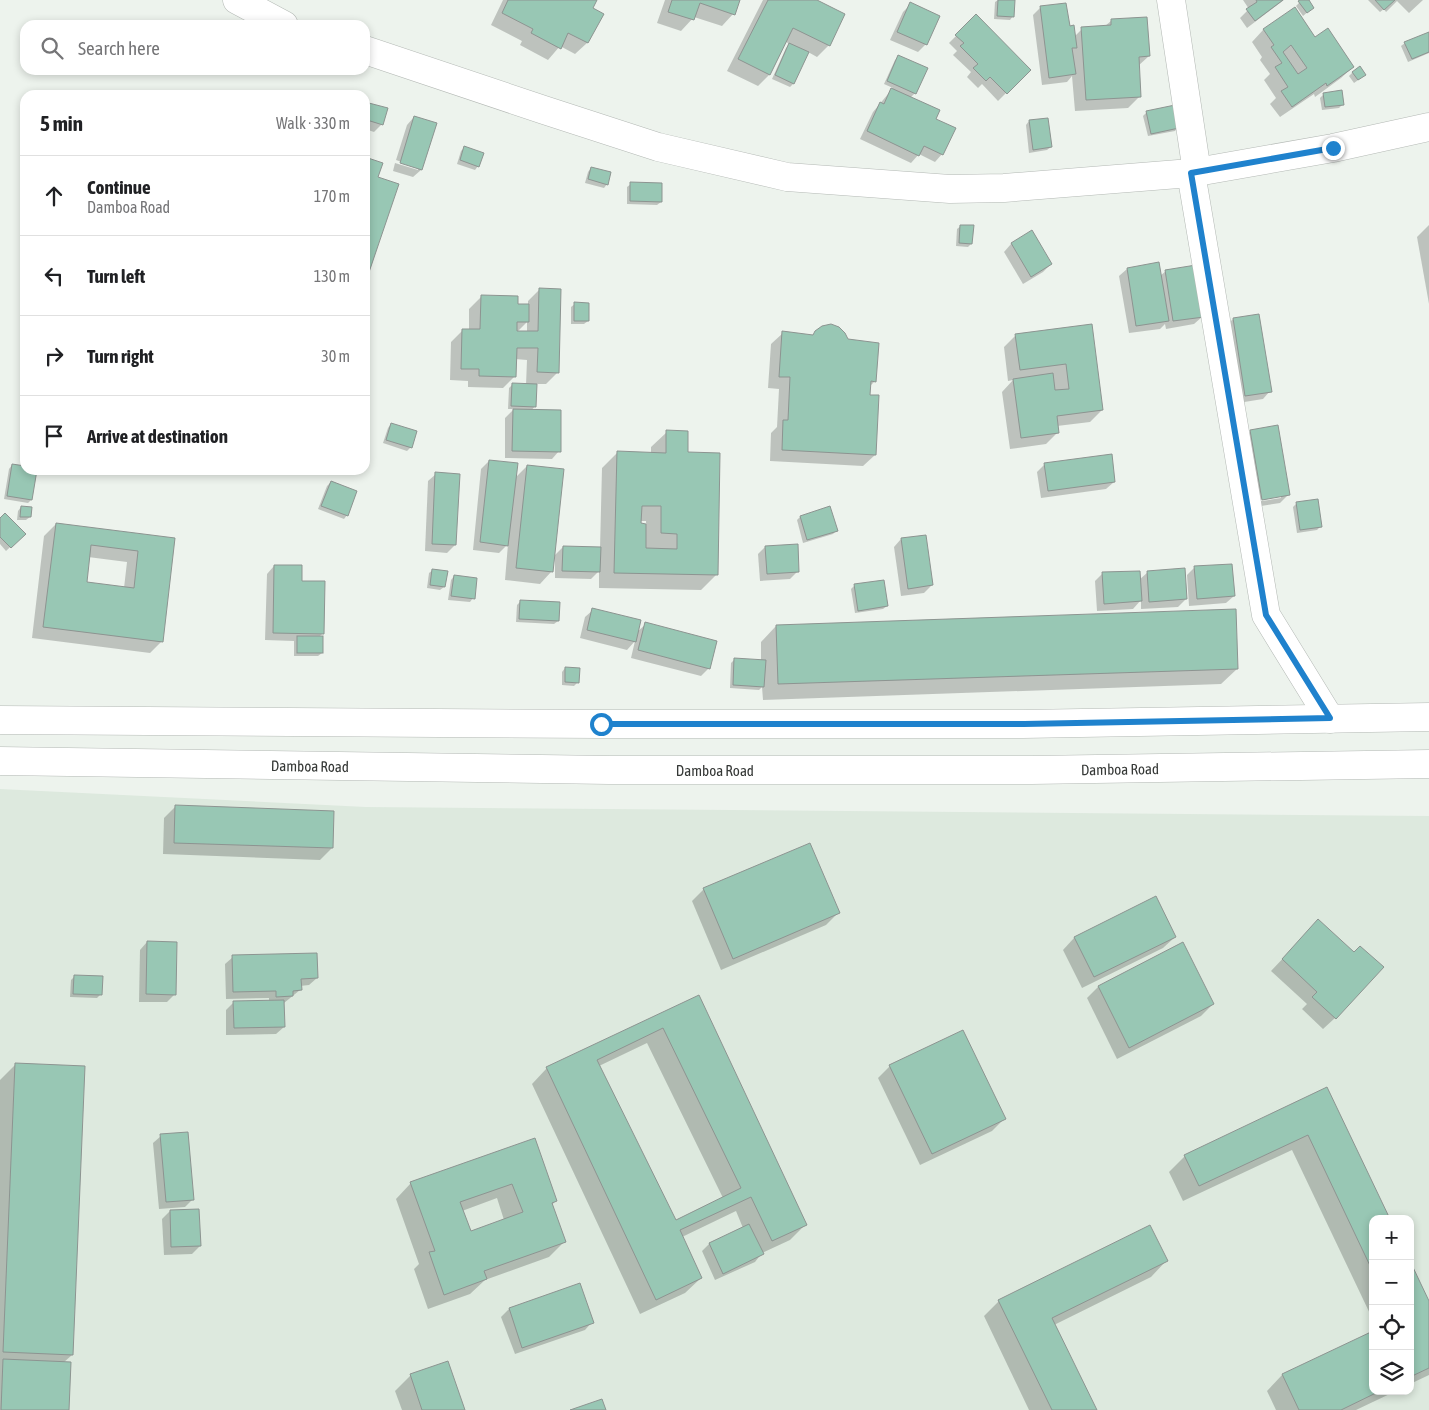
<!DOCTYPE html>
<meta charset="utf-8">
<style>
:root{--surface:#fff;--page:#f6f6f6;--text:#202124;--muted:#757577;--line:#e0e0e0}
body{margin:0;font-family:"Asap Condensed",sans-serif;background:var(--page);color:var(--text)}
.controls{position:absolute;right:15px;bottom:15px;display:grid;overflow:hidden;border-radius:10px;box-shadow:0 2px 8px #0003}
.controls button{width:45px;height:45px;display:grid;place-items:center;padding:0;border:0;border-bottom:1px solid var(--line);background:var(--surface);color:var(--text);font:25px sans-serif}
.stop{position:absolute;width:15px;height:15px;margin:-11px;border:4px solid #1f82cd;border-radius:50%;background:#fff}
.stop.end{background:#1f82cd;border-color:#fff;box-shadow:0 1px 5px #0008}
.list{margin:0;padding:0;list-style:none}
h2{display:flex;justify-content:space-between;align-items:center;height:65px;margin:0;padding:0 20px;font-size:21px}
h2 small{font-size:16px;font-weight:400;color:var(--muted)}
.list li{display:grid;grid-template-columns:32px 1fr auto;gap:15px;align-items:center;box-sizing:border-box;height:80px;padding:0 20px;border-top:1px solid var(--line)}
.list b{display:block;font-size:19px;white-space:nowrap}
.list p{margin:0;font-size:16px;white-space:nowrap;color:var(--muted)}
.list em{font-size:16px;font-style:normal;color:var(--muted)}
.icon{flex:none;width:28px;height:28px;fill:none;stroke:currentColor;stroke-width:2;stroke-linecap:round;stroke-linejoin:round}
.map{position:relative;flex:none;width:1429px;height:1410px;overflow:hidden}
.search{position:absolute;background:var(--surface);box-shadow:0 2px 8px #0003;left:20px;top:20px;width:350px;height:55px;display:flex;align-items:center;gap:12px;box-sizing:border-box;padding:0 18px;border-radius:15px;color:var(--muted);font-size:19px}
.panel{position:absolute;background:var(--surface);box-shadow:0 2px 8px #0003;left:20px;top:90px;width:350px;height:385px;border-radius:15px}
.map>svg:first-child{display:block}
</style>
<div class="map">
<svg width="1429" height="1410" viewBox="0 0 1429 1410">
<rect width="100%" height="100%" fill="#edf3ed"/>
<path fill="#dde9de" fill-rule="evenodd" d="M0 789 366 807 1429 816V1410H0ZM1373 1219H1410V1391H1373Z"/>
<g fill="#0003" fill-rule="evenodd">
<path d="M503 0H594L591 8 602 15 587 43 575 54 560 46 548 60 520 45 522 41 491 25Z"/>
<path d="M665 0H738L733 14 722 26 694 17 681 31 657 23Z"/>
<path d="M763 0H815L829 45 817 57 808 52 793 84 790 87 772 79 786 48 790 44 786 42 769 75 758 86 727 71Z"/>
<path d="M998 0H1014L1013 16 1010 20 994 19 995 2Z"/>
<path d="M1243 0H1284L1247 28 1240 18 1249 9Z"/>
<path d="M1302 0H1307L1309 11 1303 16 1296 6Z"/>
<path d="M1368 0H1423L1409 13 1397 1 1386 12 1384 9 1380 12Z"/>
<path d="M911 4 938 17 926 44 918 52 890 40 903 12Z"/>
<path d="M1041 7 1068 27 1075 36 1082 29 1104 27 1112 20 1149 56 1138 66 1140 96 1128 108 1075 111 1072 76 1067 82 1042 85 1033 15Z"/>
<path d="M1294 9 1315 39 1353 67 1341 78 1315 97 1314 94 1280 117 1270 104 1276 98 1264 80 1270 74 1260 60 1262 57 1252 42 1263 30Z"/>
<path d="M976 16 1029 70 998 101 982 84 978 88 967 77 971 72 953 55 957 51 949 43Z"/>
<path d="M1429 33V53L1408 62 1401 46 1405 43Z"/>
<path d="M899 56 915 93 910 98 934 120 942 154 935 162 919 154 911 163 860 139 873 112 893 88 884 84 895 60Z"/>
<path d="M1353 72 1361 78 1354 83 1349 76Z"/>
<path d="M1324 94 1343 104 1339 108 1322 110 1320 98Z"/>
<path d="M365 103 382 124 374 132 365 129Z"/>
<path d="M1147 112 1178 127 1175 131 1148 136 1143 116Z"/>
<path d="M414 117 421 170 413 177 393 171 395 163 418 170V168L396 160 407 125Z"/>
<path d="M1029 121 1051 147 1047 150 1029 153 1026 125Z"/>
<path d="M465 147 478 166 475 170 457 164 461 151Z"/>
<path d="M591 168 607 184 604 188 585 183 588 172Z"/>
<path d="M631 184 661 202 657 205 627 204V187Z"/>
<path d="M1429 225V304L1417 237Z"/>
<path d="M961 226 971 244 968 247 956 246 957 229Z"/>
<path d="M1031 232 1051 264 1043 272 1023 284 1004 252 1011 244Z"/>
<path d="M1127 269 1160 276 1166 271 1202 317 1194 324 1166 329 1165 324 1160 329 1129 333 1119 276Z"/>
<path d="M539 290 558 372 546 384H536L535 406 531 411 559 451 552 459 505 458V418L514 409H508L509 388 512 385H526L527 360 515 359V376L503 388 468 387V381L450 380 451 342 463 330H469V309L481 297 516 306H528V301ZM527 322V332H517Z"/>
<path d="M575 304 588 321 584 324H571V307Z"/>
<path d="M1233 319 1270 391 1263 399 1238 403 1225 327Z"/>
<path d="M1091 326 1102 410 1090 422 1057 426 1058 432 1046 444 1010 449 1002 392 1013 380 1008 381 1004 347 1016 335Z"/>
<path d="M816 332 847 340 875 381 869 387V396L875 455 863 466 770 461 771 433 777 427 779 389 768 388 771 344 783 333 812 336Z"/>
<path d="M391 424 411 447 407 451 383 443 388 428Z"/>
<path d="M1251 431 1288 495 1280 503 1255 507 1243 439ZM1281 496V498L1256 502V500Z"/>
<path d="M667 432 686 454 716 575 701 590 599 588V571L591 579 555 578V555L563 547 600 549 602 468 617 453 651 454V447ZM640 521H646V525H640Z"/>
<path d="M489 461 515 478 527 466 562 470 551 572 540 584 505 580 508 544 499 553 473 550 481 469Z"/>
<path d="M1045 464 1114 482 1106 489 1041 498 1037 472Z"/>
<path d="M12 465 25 468V470H36L31 500 28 503 4 499 9 469Z"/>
<path d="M436 474 455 545 447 553 425 551 428 481Z"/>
<path d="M331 482 347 515 344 519 318 509 327 486Z"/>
<path d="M1297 503 1321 526 1317 530 1297 533 1293 507Z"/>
<path d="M21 507 30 517 26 520H17L18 511Z"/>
<path d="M829 507 837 530 833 534 803 543 797 520 800 517Z"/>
<path d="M0 519 24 534 6 551 0 544Z"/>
<path d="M56 524 174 539 162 641 150 653 32 638 44 536ZM88 557 127 562 124 588 85 583Z"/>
<path d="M901 539 932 585 924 593 901 596 894 547Z"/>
<path d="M765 547 798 571 790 579 760 581 758 554Z"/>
<path d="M274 566 300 582 323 633 319 637 322 653 318 656H294V641L265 640 267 574Z"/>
<path d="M1195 567 1234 596 1226 603 1189 606 1187 575Z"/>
<path d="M433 570 444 587 440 590 427 588 429 573Z"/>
<path d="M1148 572 1186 599 1178 607 1141 609V600L1133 609 1097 611 1095 581 1103 573 1139 580Z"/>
<path d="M454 576 473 598 470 602 448 600 451 580Z"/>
<path d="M855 585 887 606 883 609 855 613 851 589Z"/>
<path d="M520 602 558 621 554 624 516 622 517 605Z"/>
<path d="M593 610 637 632 646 624 709 668 701 676 631 658 635 641 627 650 580 638 585 617Z"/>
<path d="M776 626 1237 669 1221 684 763 700 762 687 759 690 730 688 731 663 735 659 761 661V642Z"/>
<path d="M565 668 578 682 574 686 562 685V672Z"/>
<path d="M176 806 332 848 320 860 163 854 164 818Z"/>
<path d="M704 889 838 913 826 925 721 970 692 901Z"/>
<path d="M1307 933 1354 954 1335 1018 1323 1029 1302 1009 1307 1004 1271 971Z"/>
<path d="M1175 937 1163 948 1082 988 1063 950 1074 938Z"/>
<path d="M147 942 175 994 167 1002H139L140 950Z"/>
<path d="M1182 944 1213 1004 1201 1016 1117 1059 1087 998 1098 987Z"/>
<path d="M233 957 317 978 309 985 300 986V990L284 1003V1027L276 1034 226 1035V1010L234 1002H269V998L226 999 225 964Z"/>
<path d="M74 977 101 994 97 998 70 997 71 980Z"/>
<path d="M699 997 806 1224 790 1240 762 1253 755 1262 715 1280 702 1251 709 1244 743 1228 736 1211 682 1237 701 1278 685 1293 640 1314 532 1084 547 1068ZM647 1043 723 1198 675 1222 599 1066Z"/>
<path d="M16 1064 72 1355 63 1363 68 1410H0V1080Z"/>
<path d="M890 1066 1004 1119 992 1131 920 1165 878 1078Z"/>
<path d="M1327 1088 1373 1219V1320L1292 1150 1183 1201 1169 1172 1185 1156Z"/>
<path d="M161 1136 193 1199 185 1207 159 1209 153 1143Z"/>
<path d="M534 1140 556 1200 552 1205 565 1241 549 1257 485 1280 470 1294 428 1309 414 1269 419 1264 396 1199 411 1183ZM497 1198 504 1220 470 1232 462 1211Z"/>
<path d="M170 1211 200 1246 192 1254 164 1255 162 1219Z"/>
<path d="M1166 1261 1151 1277 1054 1325 1095 1410H1029L984 1316 999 1301Z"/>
<path d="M1410 1264 1429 1303V1375L1410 1384Z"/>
<path d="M579 1285 592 1322 585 1330 515 1354 501 1317 509 1309Z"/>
<path d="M1373 1332V1391H1396L1356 1410H1276L1267 1391 1282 1375Z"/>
<path d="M411 1375 464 1410H402L395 1391Z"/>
</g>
<g fill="#98c7b4" stroke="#8d9491" fill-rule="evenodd">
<path d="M508 0H597L593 8 604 14 588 43 568 33 561 49 531 33 533 29 502 13Z"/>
<path d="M672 0H740L735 15 700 3 694 20 668 12Z"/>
<path d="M768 0H817L845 14 830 46 793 28 770 75 738 59Z"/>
<path d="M998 0H1015L1014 17 997 16Z"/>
<path d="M1256 0H1283L1255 21 1246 9 1257 2Z"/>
<path d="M1300 0H1309L1314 8 1307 13 1298 1Z"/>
<path d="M1375 0H1395L1384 10Z"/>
<path d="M910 2 940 16 927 45 897 32Z"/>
<path d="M1066 3 1070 26 1074 25 1077 48H1072L1076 74 1049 78 1040 6Z"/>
<path d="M1295 7 1315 37 1328 28 1354 67 1327 86 1326 83 1292 107 1281 91 1288 87 1275 67 1282 63 1271 47 1274 45 1263 29ZM1291 45 1307 68 1298 74 1283 52Z"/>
<path d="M976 14 1031 70 1007 94 990 77 986 81 973 68 978 64 960 46 964 43 955 35Z"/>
<path d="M1147 17 1150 56 1139 57 1141 97 1086 100 1081 27 1111 25V19Z"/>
<path d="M1429 32V52L1412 59 1404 42Z"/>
<path d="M789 43 809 52 794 84 775 75Z"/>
<path d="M898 55 928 68 916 94 887 81Z"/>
<path d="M1360 66 1366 75 1358 80 1352 72Z"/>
<path d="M891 88 940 110 936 119 956 128 943 155 924 146 919 156 867 131 880 102 884 104Z"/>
<path d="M1342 90 1344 105 1325 107 1323 93Z"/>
<path d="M365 102 388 108 383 125 367 120 365 128Z"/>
<path d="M1175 105 1179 128 1151 134 1146 111Z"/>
<path d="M414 116 437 123 422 170 400 163Z"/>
<path d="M1048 118 1052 147 1033 150 1029 120Z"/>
<path d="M464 146 484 153 479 167 460 160Z"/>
<path d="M365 157 383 163 378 177 399 184 365 284Z"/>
<path d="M591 167 611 172 608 185 588 179Z"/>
<path d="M630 182 662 183V202L630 201Z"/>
<path d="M960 225H974L972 244 959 243Z"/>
<path d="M1032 230 1052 264 1031 277 1011 243Z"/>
<path d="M1159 262 1169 321 1136 326 1127 268Z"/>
<path d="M1196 265 1204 317 1173 321 1165 270Z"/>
<path d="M539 288 561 289 559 373 537 372 538 348H517L516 377 479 376V369H461L462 329H480L481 295 518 296V304H529V322H517V331H538Z"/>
<path d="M574 302 589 303V321H574Z"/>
<path d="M1259 314 1272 392 1245 396 1233 318Z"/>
<path d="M831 324 839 327 845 333 848 339 879 343 876 382 871 381 870 395H879L876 455 782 450 783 420H788L790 377H779L782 331 813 335 815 331 822 326Z"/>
<path d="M1092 324 1103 410 1057 416 1059 433 1021 438 1013 379 1053 373 1055 390 1069 389 1066 364 1020 370 1015 334Z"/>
<path d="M512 383 537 384 536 407 511 406Z"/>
<path d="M513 409 561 410V452L512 451Z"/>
<path d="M391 423 417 431 412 448 386 440Z"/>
<path d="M1278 425 1290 495 1262 500 1250 430Z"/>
<path d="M666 430 688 431V452L720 453 718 575 614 573 617 451 666 453ZM642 506H661V533L677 534V549L646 548V524L641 523Z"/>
<path d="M1112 454 1115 482 1048 491 1044 463Z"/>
<path d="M489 460 518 463 508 546 480 542Z"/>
<path d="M12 464 25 466V470H37L32 500 7 496Z"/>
<path d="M527 465 564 469 553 572 516 568Z"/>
<path d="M435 472 460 474 456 545 432 544Z"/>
<path d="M331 481 357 491 348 516 321 506Z"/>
<path d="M1318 499 1322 527 1300 530 1296 502Z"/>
<path d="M21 506 32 507 31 517H20Z"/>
<path d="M830 506 838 531 807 540 800 516Z"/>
<path d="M5 513 26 534 11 548 0 537V518Z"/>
<path d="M56 523 175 538 163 642 43 627ZM91 545 138 551 134 588 87 582Z"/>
<path d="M926 535 933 585 908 589 901 538Z"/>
<path d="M798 544 799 572 767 574 765 546Z"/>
<path d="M563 546 601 547 600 572 562 571Z"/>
<path d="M1232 564 1235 596 1197 599 1194 566Z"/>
<path d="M274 565H302V581H325L324 634 273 633Z"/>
<path d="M1185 568 1187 599 1149 602 1147 571Z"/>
<path d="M432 569 448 571 445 587 430 585Z"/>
<path d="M1140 571 1142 601 1104 604 1102 572Z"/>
<path d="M454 575 477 578 475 599 451 596Z"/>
<path d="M884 580 888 606 858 611 854 584Z"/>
<path d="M520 600 560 602 559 621 519 619Z"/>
<path d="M592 608 641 620 636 642 587 630Z"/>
<path d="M1236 609 1238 669 778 684 776 625Z"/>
<path d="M645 622 717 641 710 669 638 650Z"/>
<rect x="297" y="636" width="26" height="17"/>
<path d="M734 658 766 660 764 687 733 685Z"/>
<path d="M565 667 580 668 579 683 565 682Z"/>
<path d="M175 805 334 811 333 848 174 843Z"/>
<path d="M810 843 840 913 733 959 703 888Z"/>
<path d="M1156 896 1176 937 1094 977 1074 937Z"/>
<path d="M1318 919 1354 952 1360 946 1384 967 1336 1019 1312 997 1317 992 1282 959Z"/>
<path d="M147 941 177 942 176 995 146 994Z"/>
<path d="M1183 942 1214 1004 1129 1048 1098 986Z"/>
<path d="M317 953 318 978 301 979 302 990 293 991V996L276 997V991L233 992 232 955Z"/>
<path d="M74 975 103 976 102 995 73 994Z"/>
<path d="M699 995 807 1225 772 1241 751 1197 680 1230 702 1278 656 1300 546 1067ZM663 1028 741 1188 676 1220 597 1060Z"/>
<path d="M284 1000 285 1027 234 1028 233 1001Z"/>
<path d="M963 1030 1006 1119 932 1154 889 1065Z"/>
<path d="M15 1063 85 1066 73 1355 3 1352Z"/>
<path d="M1327 1087 1390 1219H1373V1272L1308 1135 1199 1186 1184 1155Z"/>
<path d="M188 1132 194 1200 166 1202 160 1134Z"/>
<path d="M535 1138 557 1201 552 1203 566 1242 484 1271 487 1279 444 1295 429 1252 435 1251 410 1182ZM512 1184 523 1212 471 1231 460 1202Z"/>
<path d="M199 1209 201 1246 171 1247 170 1210Z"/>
<path d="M749 1224 764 1254 723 1274 709 1243Z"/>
<path d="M1150 1225 1168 1261 1052 1318 1097 1410H1052L998 1300Z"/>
<path d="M1410 1261 1429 1301V1368L1410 1377Z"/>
<path d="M580 1283 594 1323 522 1348 509 1308Z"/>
<path d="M1373 1331V1391H1380L1341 1410H1299L1282 1374Z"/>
<path d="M3 1359 71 1362 69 1410H1Z"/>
<path d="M448 1361 465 1410H422L410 1374Z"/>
<path d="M602 1399 606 1410H570Z"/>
</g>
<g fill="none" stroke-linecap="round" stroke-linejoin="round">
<g stroke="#b4b9b5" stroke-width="29">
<g id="minor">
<path d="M237 0 284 25"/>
<path d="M1171 0 1197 172"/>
<path d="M365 50 544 110 658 147 787 177 950 189 1004 188 1191 173 1333 148 1429 127"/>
<path d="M1191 173 1266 615 1330 719"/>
</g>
</g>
<g stroke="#b4b9b5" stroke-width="29">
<g id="major">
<path d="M0 720 601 724H1023L1429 717"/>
<path id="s1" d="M0 761 609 770H1032L1429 764"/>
</g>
</g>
<use href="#minor" stroke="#fff" stroke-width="28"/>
<use href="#major" stroke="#fff" stroke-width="28"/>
</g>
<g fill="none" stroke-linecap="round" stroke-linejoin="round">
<path stroke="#1f82cd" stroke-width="6" d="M601 724H1024L1330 718 1266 615 1191 173 1333 148"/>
</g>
<g text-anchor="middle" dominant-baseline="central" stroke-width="4.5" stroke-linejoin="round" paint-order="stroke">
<g font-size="15" fill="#353836" stroke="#fcfffd">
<text stroke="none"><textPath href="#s1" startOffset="310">Damboa Road</textPath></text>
<text stroke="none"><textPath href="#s1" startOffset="1120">Damboa Road</textPath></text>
<text stroke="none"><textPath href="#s1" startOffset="715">Damboa Road</textPath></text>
</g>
</g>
</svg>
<div class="controls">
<button>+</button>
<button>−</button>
<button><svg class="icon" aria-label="locate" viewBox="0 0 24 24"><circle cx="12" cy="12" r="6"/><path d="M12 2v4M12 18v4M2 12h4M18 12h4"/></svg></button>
<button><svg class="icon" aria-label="layers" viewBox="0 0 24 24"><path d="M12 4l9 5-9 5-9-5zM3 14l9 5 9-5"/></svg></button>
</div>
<div class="stop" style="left:601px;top:724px"></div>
<div class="stop end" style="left:1333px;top:148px"></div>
<div class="search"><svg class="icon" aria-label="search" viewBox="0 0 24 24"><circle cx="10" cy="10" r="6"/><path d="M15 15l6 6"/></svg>Search here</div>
<section class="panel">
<h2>5 min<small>Walk · 330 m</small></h2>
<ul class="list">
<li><svg class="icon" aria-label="ahead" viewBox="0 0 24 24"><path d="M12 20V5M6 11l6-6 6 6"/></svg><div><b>Continue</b><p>Damboa Road</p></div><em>170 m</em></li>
<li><svg class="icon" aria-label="left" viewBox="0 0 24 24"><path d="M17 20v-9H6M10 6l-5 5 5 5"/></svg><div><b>Turn left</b></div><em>130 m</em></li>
<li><svg class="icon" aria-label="right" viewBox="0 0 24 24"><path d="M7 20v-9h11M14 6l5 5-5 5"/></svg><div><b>Turn right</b></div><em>30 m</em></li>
<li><svg class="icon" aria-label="arrive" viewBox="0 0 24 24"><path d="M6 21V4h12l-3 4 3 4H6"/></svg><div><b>Arrive at destination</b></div></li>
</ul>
</section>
</div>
